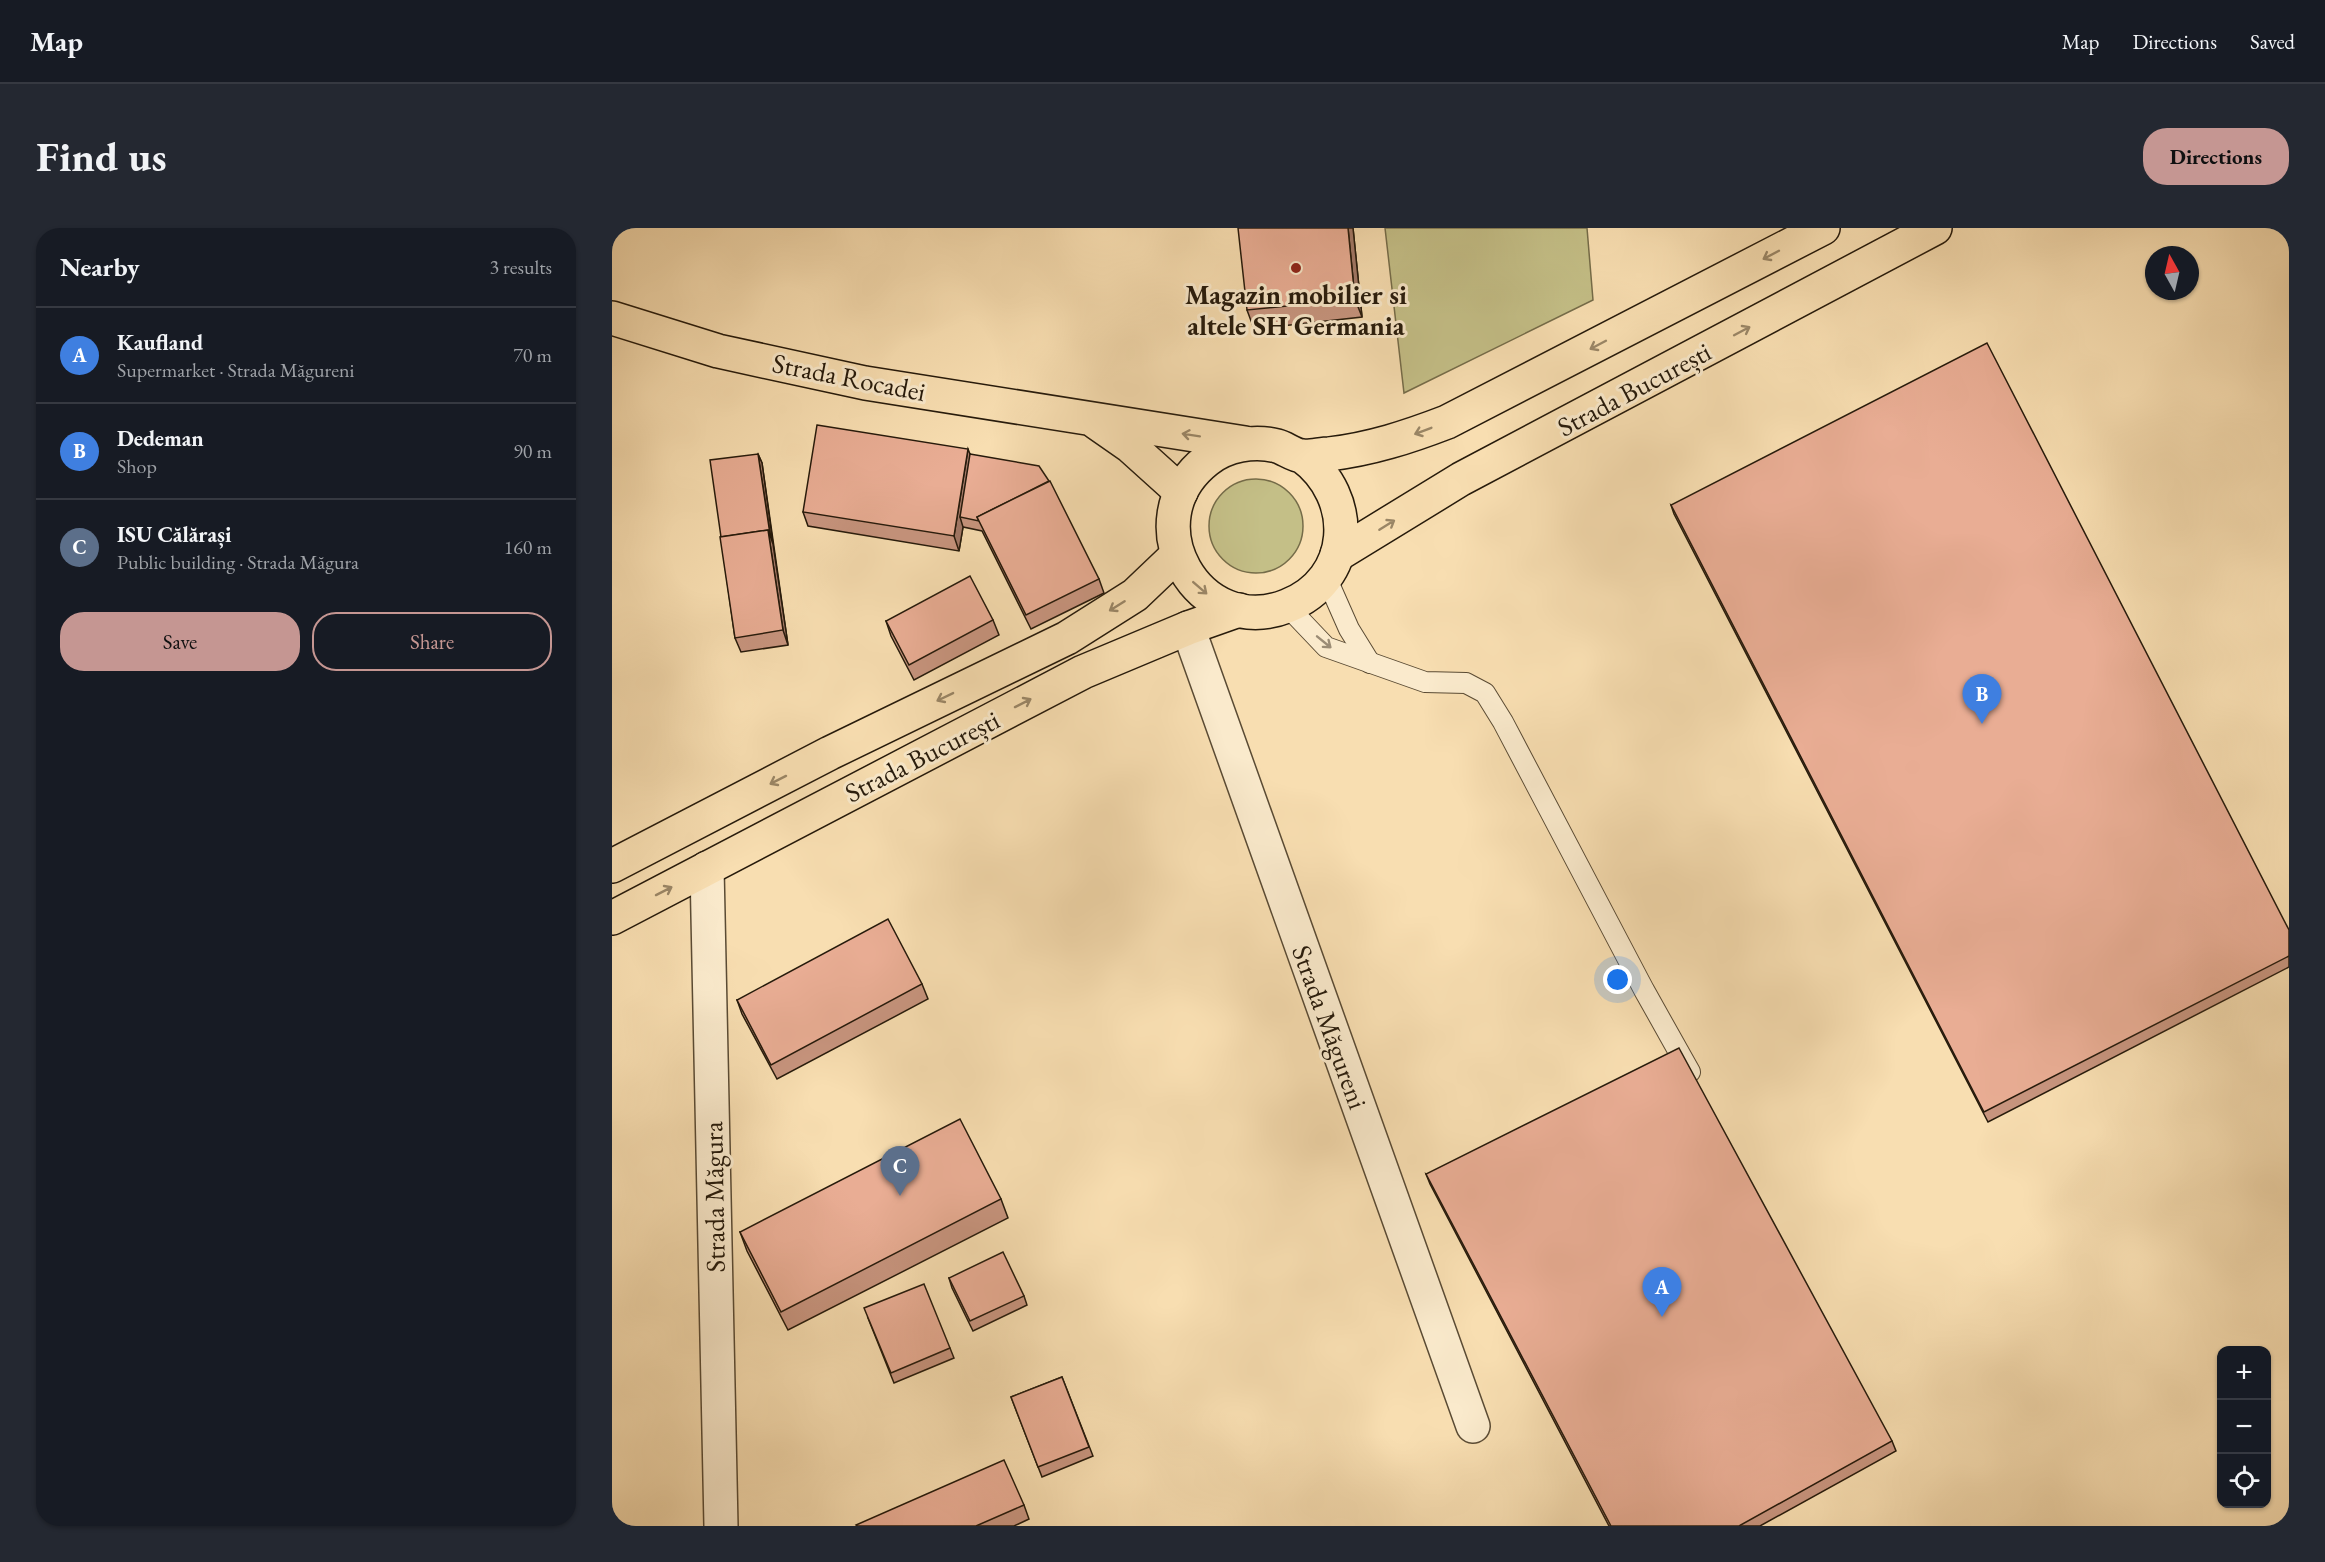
<!DOCTYPE html>
<meta charset="utf-8">
<style>
:root{--surface:#171b24;--page:#242831;--text:#f1f3f6;--muted:#9ea1a6;--line:#363941;--accent:#c59692}
body{margin:0;font-family:"EB Garamond",serif;background:var(--page);color:var(--text)}
.controls{position:absolute;right:18px;bottom:18px;display:grid;overflow:hidden;border-radius:12px;box-shadow:0 2px 4px #0004}
.controls button{width:54px;height:54px;display:grid;place-items:center;padding:0;border:0;border-bottom:2px solid var(--line);background:var(--surface);color:var(--text);font:30px sans-serif}
.compass{position:absolute;left:1533px;top:18px;width:54px;height:54px;border-radius:50%;background:var(--surface);box-shadow:0 2px 4px #0004;rotate:352deg}
.you{position:absolute;left:1006px;top:752px;width:21px;height:21px;margin:-15px;border:4px solid #fff;border-radius:50%;background:#1a73e8;box-shadow:0 0 0 9px #1a73e833}
.badge{display:grid;place-items:center;width:39px;height:39px;border-radius:50%;background:var(--accent);color:#fff;font-size:20px;font-weight:700}
.pin{position:absolute;translate:-50% -50px;filter:drop-shadow(0 2px 3px #0008)}
.pin::after{content:'';position:absolute;top:32px;width:21px;height:18px;background:inherit;clip-path:polygon(0 0,100% 0,50% 100%)}
.list{margin:0;padding:0;list-style:none}
h2{display:flex;justify-content:space-between;align-items:center;height:78px;margin:0;padding:0 24px;font-size:26px}
h2 small{font-size:20px;font-weight:400;color:var(--muted)}
.list li{display:grid;grid-template-columns:39px 1fr auto;gap:18px;align-items:center;box-sizing:border-box;height:96px;padding:0 24px;border-top:2px solid var(--line)}
.list b{display:block;font-size:22px;white-space:nowrap}
.list p{margin:0;font-size:20px;white-space:nowrap;color:var(--muted)}
.list em{font-size:20px;font-style:normal;color:var(--muted)}
.actions{display:flex;gap:12px;padding:18px 24px}
.actions a{flex:1;padding:14px 0;border:2px solid var(--accent);border-radius:24px;text-align:center;font-size:21px;color:var(--accent)}
.actions .main{background:var(--accent);color:#111}
.icon{flex:none;width:33px;height:33px;fill:none;stroke:currentColor;stroke-width:2;stroke-linecap:round;stroke-linejoin:round}
.map{position:relative;flex:none;width:1677px;height:1298px;overflow:hidden;border-radius:24px}
header{display:flex;align-items:center;gap:36px;box-sizing:border-box;height:84px;padding:0 30px;background:var(--surface);border-bottom:2px solid var(--line)}
header strong{font-size:28px}
nav{display:flex;gap:33px;margin-inline-start:auto;font-size:21px}
.intro{display:flex;align-items:center;justify-content:space-between;box-sizing:border-box;height:144px;padding:0 36px}
h1{margin:0;font-size:42px}
.button{padding:15px 27px;border-radius:24px;background:var(--accent);color:#111;font-size:21px;font-weight:700}
main{display:flex;gap:36px;padding:0 36px}
aside{flex:1;background:var(--surface);border-radius:24px;box-shadow:0 2px 4px #0004}
.map>svg:first-child{display:block}
</style>
<header>
<strong>Map</strong>
<nav><a>Map</a><a>Directions</a><a>Saved</a></nav>
</header>
<div class="intro"><h1>Find us</h1><a class="button">Directions</a></div>
<main>
<aside>
<h2>Nearby<small>3 results</small></h2>
<ul class="list">
<li><span class="badge" style="background:#3f7fe0">A</span><div><b>Kaufland</b><p>Supermarket · Strada Măgureni</p></div><em>70 m</em></li>
<li><span class="badge" style="background:#3f7fe0">B</span><div><b>Dedeman</b><p>Shop</p></div><em>90 m</em></li>
<li><span class="badge" style="background:#5c6f8a">C</span><div><b>ISU Călărași</b><p>Public building · Strada Măgura</p></div><em>160 m</em></li>
</ul>
<div class="actions"><a class="main">Save</a><a>Share</a></div>
</aside>
<div class="map">
<svg width="1677" height="1298" viewBox="0 0 1677 1298">
<rect width="100%" height="100%" fill="#f8deb1"/>
<filter id="stains"><feTurbulence type="fractalNoise" baseFrequency=".00333" numOctaves="4"/><feColorMatrix values="0 0 0 0 .2 0 0 0 0 .09 0 0 0 0 .02 0 0 0 .5 -.17"/></filter>
<radialGradient id="worn" r=".72"><stop offset=".6" stop-color="#630" stop-opacity="0"/><stop offset="1" stop-color="#630" stop-opacity=".3"/></radialGradient>
<g fill="#c4bf87" stroke="#756c49" stroke-width="1.5">
<path d="M773 0H975L981 72 792 165Z"/>
<circle cx="644" cy="298" r="47"/>
</g>
<g fill="none" stroke-linecap="round" stroke-linejoin="round">
<g stroke="#5a4b34" stroke-width="22">
<g id="service">
<path d="M714 349 737 401 758 435"/>
<path d="M675 378 714 419 813 454 854 455 873 465 891 494 1032 762 1078 844"/>
</g>
</g>
<g stroke="#5a4b34" stroke-width="36">
<g id="minor">
<path d="M576 400 861 1198"/>
<path d="M95 640 109 1298"/>
</g>
</g>
<g stroke="#261a0b" stroke-width="36">
<g id="primary">
<path d="M0 90 106 123 253 155 633 215"/>
<path d="M485 195 518 218 569 264"/>
<path d="M690 228C746 269 742 352 675 378 587 413 517 293 595 232 614 217 642 212 665 218 673 220 681 227 690 228 698 229 709 226 717 226 759 221 796 209 835 194L1211 0"/>
<path d="M725 327 849 251 1323 0"/>
<path d="M0 638 218 525 455 410 523 367 565 327"/>
<path d="M0 690 471 444 576 400 627 382"/>
</g>
</g>
<use href="#service" stroke="#faeacc" stroke-width="20"/>
<use href="#minor" stroke="#faeacc" stroke-width="33"/>
<use href="#primary" stroke="#f8deb1" stroke-width="33"/>
</g>
<g fill="#c8957f" stroke="#261a0b" stroke-width="1.5">
<path d="M741 0 750 89 642 101 635 82Z"/>
<path d="M146 226 150 235 176 417 129 424 123 410 109 309Z"/>
<path d="M358 226 487 351 492 365 419 401 370 303 351 299 347 323 196 298 191 284Z"/>
<path d="M1059 277 1677 702V739L1376 894 1062 286Z"/>
<path d="M381 392 387 407 302 452 279 408 274 393Z"/>
<path d="M310 756 316 771 165 851 130 786 125 772Z"/>
<path d="M814 946 1280 1213 1284 1223 1148 1298H997L818 956Z"/>
<path d="M389 971 396 990 176 1102 135 1023 128 1004Z"/>
<path d="M337 1050 412 1068 415 1077 361 1103 340 1060Z"/>
<path d="M256 1090 338 1120 342 1130 282 1155Z"/>
<path d="M450 1149 481 1228 430 1249 399 1169Z"/>
<path d="M412 1277 417 1291 402 1298H245Z"/>
</g>
<g fill="#a37968" stroke="#261a0b" stroke-width="1.5">
<path d="M736 0H741L750 89 743 71Z"/>
<path d="M356 221 362 236 348 289 351 299 347 323 342 308Z"/>
<path d="M146 226 150 235 161 316 158 306Z"/>
<path d="M156 302 161 316 176 417 171 402Z"/>
</g>
<g fill="#e9ad94" stroke="#261a0b" stroke-width="1.5">
<path d="M626 0H736L743 71 635 82Z"/>
<path d="M1375 115 1677 702V728L1372 884 1059 277Z"/>
<path d="M205 197 356 221 342 308 191 284Z"/>
<path d="M146 226 158 306 156 302 109 309 98 232Z"/>
<path d="M358 226 427 238 437 253 365 289 367 293 348 289Z"/>
<path d="M438 253 487 351 414 387 365 289Z"/>
<path d="M156 302 171 402 123 410 108 309Z"/>
<path d="M358 348 381 392 297 437 274 393Z"/>
<path d="M276 691 310 756 159 837 125 772Z"/>
<path d="M1067 820 1280 1213 1127 1298H999L814 946Z"/>
<path d="M348 891 389 971 169 1084 128 1004Z"/>
<path d="M391 1024 412 1068 358 1093 337 1050Z"/>
<path d="M312 1056 338 1120 279 1145 252 1080Z"/>
<path d="M450 1149 477 1219 426 1239 399 1169Z"/>
<path d="M392 1232 412 1277 364 1298H245L244 1297Z"/>
</g>
<defs><path id="oneway-shaft" d="M-6 0H5M1.5-3L5.5 0L1.5 3" fill="none" stroke-width="1.6" stroke-linecap="round" stroke-linejoin="round" transform="scale(1.5)"/></defs>
<g stroke="#9a8666">
<use href="#oneway-shaft" transform="translate(1159 27) rotate(152)"/>
<use href="#oneway-shaft" transform="translate(1130 103) rotate(-28)"/>
<use href="#oneway-shaft" transform="translate(986 117) rotate(152)"/>
<use href="#oneway-shaft" transform="translate(811 203) rotate(159)"/>
<use href="#oneway-shaft" transform="translate(579 207) rotate(-171)"/>
<use href="#oneway-shaft" transform="translate(775 297) rotate(-32)"/>
<use href="#oneway-shaft" transform="translate(588 360) rotate(41)"/>
<use href="#oneway-shaft" transform="translate(505 378) rotate(148)"/>
<use href="#oneway-shaft" transform="translate(333 469) rotate(154)"/>
<use href="#oneway-shaft" transform="translate(411 475) rotate(-27)"/>
<use href="#oneway-shaft" transform="translate(166 552) rotate(153)"/>
<use href="#oneway-shaft" transform="translate(52 663) rotate(-27)"/>
</g>
<use stroke="#9b8c75" href="#oneway-shaft" transform="translate(712 414) rotate(39)"/>
<circle fill="#8f2418" stroke="#faeacc" stroke-width="2" cx="684" cy="40" r="6"/>
<g text-anchor="middle" dominant-baseline="central" stroke-width="6" stroke-linejoin="round" paint-order="stroke">
<g font-size="27" font-weight="bold" fill="#261a0b" stroke="#faeacc">
<text x="684" y="66">Magazin mobilier si<tspan x="684" dy="31">altele SH Germania</tspan></text>
</g>
<g font-size="27" fill="#261a0b" stroke="#faeacc">
<text transform="translate(237 149) rotate(11)">Strada Rocadei</text>
<text transform="translate(1022 161) rotate(-28)">Strada București</text>
<text transform="translate(310 528) rotate(-27)">Strada București</text>
<text transform="translate(718 799) rotate(70)">Strada Măgureni</text>
<text transform="translate(102 969) rotate(-91)">Strada Măgura</text>
</g>
</g>
<rect width="100%" height="100%" filter="url(#stains)"/>
<rect width="100%" height="100%" fill="url(#worn)"/>
</svg>
<div class="controls">
<button>+</button>
<button>−</button>
<button><svg class="icon" aria-label="locate" viewBox="0 0 24 24"><circle cx="12" cy="12" r="6"/><path d="M12 2v4M12 18v4M2 12h4M18 12h4"/></svg></button>
</div>
<svg class="compass" viewBox="-18 -18 36 36"><path d="M0-13l5 13h-10z" fill="#e53935"/><path d="M0 13l5-13h-10z" fill="#9ea1a6"/></svg>
<div class="you"></div>
<div class="pin badge" style="left:1050px;top:1089px;background:#3f7fe0">A</div>
<div class="pin badge" style="left:1370px;top:496px;background:#3f7fe0">B</div>
<div class="pin badge" style="left:288px;top:968px;background:#5c6f8a">C</div>
</div>
</main>
